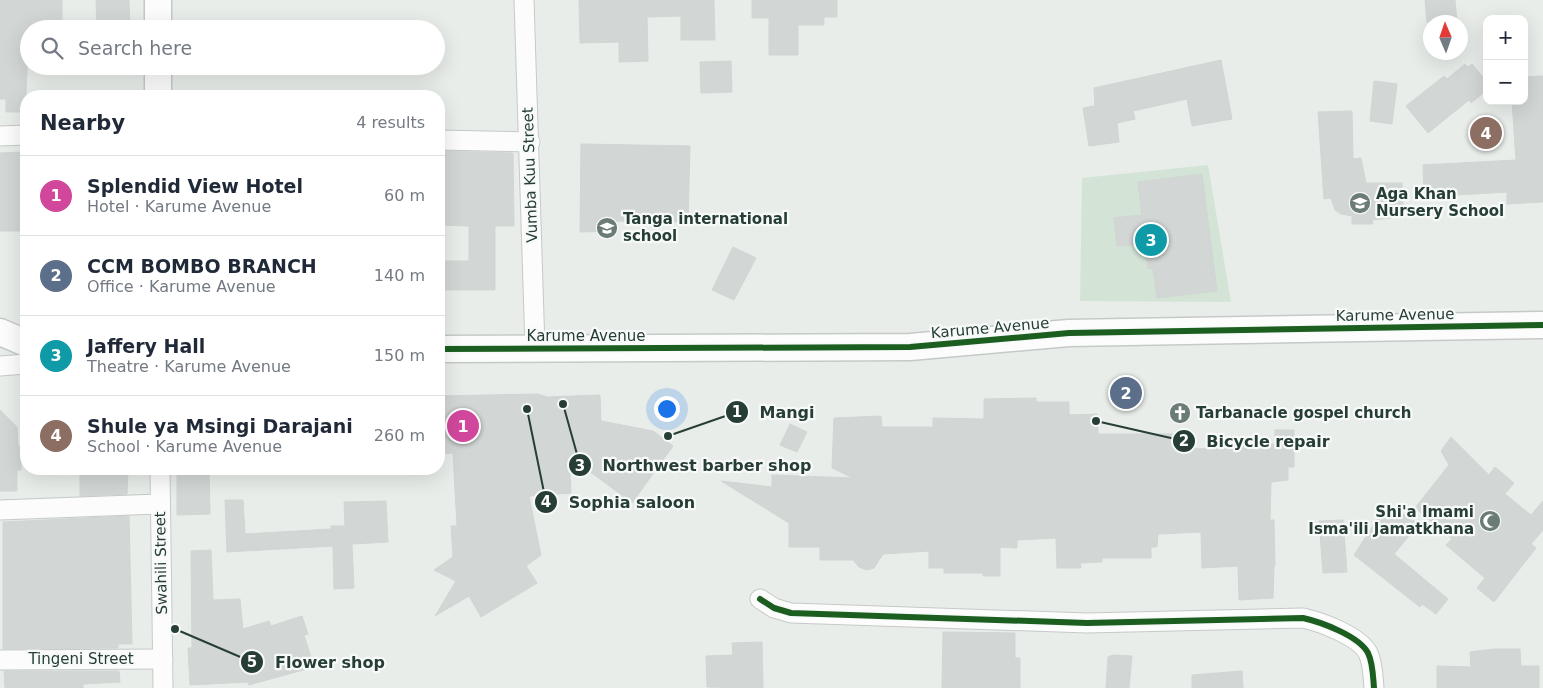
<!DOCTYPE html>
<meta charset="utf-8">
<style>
:root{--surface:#fff;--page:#f6f6f7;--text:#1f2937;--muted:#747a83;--line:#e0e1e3;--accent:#111827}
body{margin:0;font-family:"DejaVu Sans",sans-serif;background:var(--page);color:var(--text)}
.controls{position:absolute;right:15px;top:15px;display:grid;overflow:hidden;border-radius:10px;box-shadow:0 5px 20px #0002}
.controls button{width:45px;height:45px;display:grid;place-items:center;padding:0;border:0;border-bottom:1px solid var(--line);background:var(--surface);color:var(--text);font:25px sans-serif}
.compass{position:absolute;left:1423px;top:15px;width:45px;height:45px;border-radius:50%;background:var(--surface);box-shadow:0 5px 20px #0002;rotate:358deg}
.you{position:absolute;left:666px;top:408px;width:18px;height:18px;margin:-12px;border:4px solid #fff;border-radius:50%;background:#1a73e8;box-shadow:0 0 0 8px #1a73e833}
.badge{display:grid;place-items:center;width:32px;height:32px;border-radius:50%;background:var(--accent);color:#fff;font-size:16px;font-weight:700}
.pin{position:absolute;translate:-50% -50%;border:2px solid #fff;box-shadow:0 1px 5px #0006}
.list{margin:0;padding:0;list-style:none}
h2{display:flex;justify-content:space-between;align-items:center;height:65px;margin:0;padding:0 20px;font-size:21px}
h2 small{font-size:16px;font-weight:400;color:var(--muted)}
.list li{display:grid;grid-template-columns:32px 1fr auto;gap:15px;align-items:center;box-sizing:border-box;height:80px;padding:0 20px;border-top:1px solid var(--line)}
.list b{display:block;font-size:19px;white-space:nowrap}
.list p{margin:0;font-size:16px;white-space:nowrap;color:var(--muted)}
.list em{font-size:16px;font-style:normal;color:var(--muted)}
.icon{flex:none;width:28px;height:28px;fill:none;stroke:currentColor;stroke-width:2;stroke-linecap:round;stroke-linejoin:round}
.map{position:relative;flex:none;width:1543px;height:688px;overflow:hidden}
.search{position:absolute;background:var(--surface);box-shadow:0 5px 20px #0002;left:20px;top:20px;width:425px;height:55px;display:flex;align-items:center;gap:12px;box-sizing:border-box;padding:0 18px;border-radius:28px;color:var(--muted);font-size:19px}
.panel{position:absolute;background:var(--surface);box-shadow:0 5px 20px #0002;left:20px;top:90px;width:425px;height:385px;border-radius:20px}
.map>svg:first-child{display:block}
</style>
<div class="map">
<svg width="1543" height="688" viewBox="0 0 1543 688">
<rect width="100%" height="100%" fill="#e8edea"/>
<path fill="#d3e4d7" d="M1208 165 1231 302 1080 301 1082 178Z"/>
<g fill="#d2d6d4" stroke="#d1d5d3">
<path d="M0 0H62V29H29L25 112H6V99H0Z"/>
<path d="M96 0H129L130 29H97Z"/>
<path d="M579 0H714L715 40H681V16L647 17 648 61 619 62V42L580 43Z"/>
<path d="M752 0H837V17H824V25H798V55H769V18H752Z"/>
<path d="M1425 0H1455L1457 22H1427Z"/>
<path d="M1221 60 1232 119 1192 126 1187 99 1133 111 1135 119 1117 123 1119 142 1089 146 1083 108 1095 106 1094 88Z"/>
<path d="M731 61 732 92 701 93 700 62Z"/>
<path d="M1465 64 1468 67 1472 64 1487 82V90L1471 103 1469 100 1428 133 1406 106 1444 76 1447 79Z"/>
<path d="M1543 76V202L1507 204V192L1439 196V194L1424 195 1423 165 1516 160 1512 101H1524V77Z"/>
<path d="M1374 81 1397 84 1392 124 1370 121Z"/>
<path d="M1352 111 1353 159 1361 158 1366 183H1402L1403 207 1390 208 1391 218 1372 220 1373 224H1352V216L1341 214 1335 210 1331 198 1324 199 1318 112Z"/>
<path d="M581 144 690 146 688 222 614 221 615 231 580 232Z"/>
<path d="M439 151 513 153 514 226H495V290H439V261H469V226L439 225Z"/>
<path d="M26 152V206L21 207V231H0V153Z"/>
<path d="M1202 174 1217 291 1157 298 1153 268 1148 269 1145 244 1117 246 1114 218 1142 215 1138 182Z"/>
<path d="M733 247 756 258 734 300 712 290Z"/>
<path d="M538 394 547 397 600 395 601 421 653 431 673 446 632 503 569 456 571 493 529 496 541 555 526 566 537 583 481 617 469 596 435 616 456 581 434 570 453 557 451 526H457L453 453 439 454V396Z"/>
<path d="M1036 398V402H1069V415L1097 414 1098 434H1188V449L1222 448V445L1275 444V430H1294V467H1288V480L1271 482 1270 520H1274L1275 566H1274L1273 598 1239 600 1238 566 1202 568 1201 532 1158 534 1157 547H1151V558H1102V562L1080 563 1081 568H1057L1056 538 1017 540V548L1000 547V576H983V573H944V568H929V551L883 554 874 568 867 570 859 567 853 560H820V547H789V523L721 481 772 487V475L853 478 832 468 834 418 881 416 882 427H933V418L984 419V399Z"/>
<path d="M0 410 17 427 18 446H21V470H17V491H0Z"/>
<path d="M790 424 807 432 797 452 780 445Z"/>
<path d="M1451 437 1489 475 1495 467 1514 483 1505 494 1531 515 1543 501V530L1531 544 1536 548 1494 602 1477 588 1485 578 1446 545 1452 539 1415 508 1449 465 1441 451Z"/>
<path d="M80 469H128L127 494 80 496Z"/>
<path d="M177 469H209L210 514 177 515Z"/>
<path d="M225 500H243L245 534 331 529V526H345L344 502 386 501 388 542 352 544 354 588 334 589 333 546 227 552Z"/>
<path d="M1387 504 1419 524 1394 554 1448 599 1436 614 1422 604 1420 607 1354 555Z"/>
<path d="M129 516 132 644H118V648L3 649V522Z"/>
<path d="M1343 520 1347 572 1323 573 1319 521Z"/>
<path d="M211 550 213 600 240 599 243 629 269 621 271 626 302 616 308 634 304 635 314 667 249 685 248 682 190 685 188 648H192L191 551Z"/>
<path d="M943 632 1015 633V658H1020V688H942Z"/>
<path d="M762 642 763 688 707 687 706 656 733 655 732 643Z"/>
<path d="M1494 649H1520L1521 666H1539V688H1437V666L1471 667 1470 652Z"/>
<path d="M1113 655 1132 656 1129 688H1106L1108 657Z"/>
<path d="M4 671H119L120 682 83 684V688H5Z"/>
<path d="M1242 671 1243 688H1192V675Z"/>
</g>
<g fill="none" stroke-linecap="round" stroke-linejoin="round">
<g stroke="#c5cac7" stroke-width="21">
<g id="street">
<path d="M524 0 535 349"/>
<path d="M0 136 26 135"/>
<path d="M439 140 530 142"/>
<path d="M0 366 26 364"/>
<path d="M160 469 163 688"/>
<path d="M0 510 159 504"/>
<path d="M760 599 774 608 791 613 1087 623 1303 618C1321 622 1359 636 1368 653 1373 663 1373 677 1374 688"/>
<path d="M0 660 163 659"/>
</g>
</g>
<g stroke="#c4cac7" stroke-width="29">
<g id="secondary">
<path d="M158 29V0"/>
<path d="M158 96V66"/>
<path d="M0 332 26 343"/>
<path d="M439 349 910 347 1069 333 1543 325"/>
</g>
</g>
<use href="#street" stroke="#fcfcfc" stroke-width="19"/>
<use href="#secondary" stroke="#fcfcfc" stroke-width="26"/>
<g stroke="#f7faf8" stroke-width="9">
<g id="cycleway">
<path d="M439 349 910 347 1069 333 1543 325"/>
<path d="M760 599 774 608 791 613 1087 623 1303 618C1321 622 1359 636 1368 653 1373 663 1373 677 1374 688"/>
</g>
</g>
<use href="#cycleway" stroke="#1b5e20" stroke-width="6"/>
</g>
<defs>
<g id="school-disc" transform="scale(1.125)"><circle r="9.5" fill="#6b7b75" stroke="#f7faf8"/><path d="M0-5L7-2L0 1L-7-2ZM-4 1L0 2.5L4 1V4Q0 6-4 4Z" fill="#fff"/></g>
<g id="church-disc" transform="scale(1.125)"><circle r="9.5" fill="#6b7b75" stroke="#f7faf8"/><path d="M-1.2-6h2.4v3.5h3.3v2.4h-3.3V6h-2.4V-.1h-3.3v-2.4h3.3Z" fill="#fff"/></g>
<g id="mosque-disc" transform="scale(1.125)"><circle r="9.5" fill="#6b7b75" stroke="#f7faf8"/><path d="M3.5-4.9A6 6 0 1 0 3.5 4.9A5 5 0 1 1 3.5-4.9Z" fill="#fff"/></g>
</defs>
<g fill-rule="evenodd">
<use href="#school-disc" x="1360" y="203"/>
<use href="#school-disc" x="607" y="228"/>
<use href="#church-disc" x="1180" y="413"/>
<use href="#mosque-disc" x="1490" y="521"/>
</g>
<g text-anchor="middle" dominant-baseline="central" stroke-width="4.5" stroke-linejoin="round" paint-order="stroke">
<g font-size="15" fill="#273e36" stroke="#f7faf8">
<text transform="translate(530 175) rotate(-92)">Vumba Kuu Street</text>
<text transform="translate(1395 315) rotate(-1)">Karume Avenue</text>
<text transform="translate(990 328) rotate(-5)">Karume Avenue</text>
<text x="586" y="336">Karume Avenue</text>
<text transform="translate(161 563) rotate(-91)">Swahili Street</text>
<text x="81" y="659">Tingeni Street</text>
</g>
<g font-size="15" font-weight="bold" fill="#273e36" stroke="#f7faf8" text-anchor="start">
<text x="1376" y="194">Aga Khan<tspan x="1376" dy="17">Nursery School</tspan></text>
<text x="623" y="219">Tanga international<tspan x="623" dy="17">school</tspan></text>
<text x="1196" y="413">Tarbanacle gospel church</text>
<text x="1474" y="512" text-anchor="end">Shi'a Imami<tspan x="1474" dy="17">Isma'ili Jamatkhana</tspan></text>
</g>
</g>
<path fill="none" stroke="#273e36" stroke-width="2" d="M668 436L737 412M1096 421L1184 441M563 404L580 465M527 409L546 502M175 629L252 662"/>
<g fill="#273e36" stroke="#f7faf8" stroke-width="2">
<circle cx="668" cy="436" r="5"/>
<circle cx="1096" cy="421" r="5"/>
<circle cx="563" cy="404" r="5"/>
<circle cx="527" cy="409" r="5"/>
<circle cx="175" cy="629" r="5"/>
<circle cx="737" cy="412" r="12"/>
<circle cx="1184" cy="441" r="12"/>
<circle cx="580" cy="465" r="12"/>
<circle cx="546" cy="502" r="12"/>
<circle cx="252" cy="662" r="12"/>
</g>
<g font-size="15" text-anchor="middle" font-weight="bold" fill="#fff">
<text x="737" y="417">1</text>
<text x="1184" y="446">2</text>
<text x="580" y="471">3</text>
<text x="546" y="507">4</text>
<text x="252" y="667">5</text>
</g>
<g font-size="16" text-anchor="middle" font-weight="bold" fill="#273e36" stroke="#f7faf8" stroke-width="4.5" stroke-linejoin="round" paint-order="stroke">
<text x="787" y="418">Mangi</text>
<text x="1268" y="447">Bicycle repair</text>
<text x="707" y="471">Northwest barber shop</text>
<text x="632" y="508">Sophia saloon</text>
<text x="330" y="668">Flower shop</text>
</g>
</svg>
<div class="controls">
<button>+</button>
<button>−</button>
</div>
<svg class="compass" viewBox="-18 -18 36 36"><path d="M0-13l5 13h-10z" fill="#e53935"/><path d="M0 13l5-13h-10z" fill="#747a83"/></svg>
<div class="you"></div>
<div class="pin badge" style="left:463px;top:426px;background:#d1479c">1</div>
<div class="pin badge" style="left:1126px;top:393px;background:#5c6f8a">2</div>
<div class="pin badge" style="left:1151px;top:240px;background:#0f9aa8">3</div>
<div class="pin badge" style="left:1486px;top:133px;background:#8d6e63">4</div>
<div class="search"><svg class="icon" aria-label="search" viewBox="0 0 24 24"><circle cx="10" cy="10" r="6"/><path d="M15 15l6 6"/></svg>Search here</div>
<section class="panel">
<h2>Nearby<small>4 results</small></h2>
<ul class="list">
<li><span class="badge" style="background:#d1479c">1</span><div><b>Splendid View Hotel</b><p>Hotel · Karume Avenue</p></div><em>60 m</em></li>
<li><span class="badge" style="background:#5c6f8a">2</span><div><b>CCM BOMBO BRANCH</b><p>Office · Karume Avenue</p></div><em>140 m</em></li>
<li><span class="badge" style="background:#0f9aa8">3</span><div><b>Jaffery Hall</b><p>Theatre · Karume Avenue</p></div><em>150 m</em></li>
<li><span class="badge" style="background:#8d6e63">4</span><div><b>Shule ya Msingi Darajani</b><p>School · Karume Avenue</p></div><em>260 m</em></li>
</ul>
</section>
</div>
